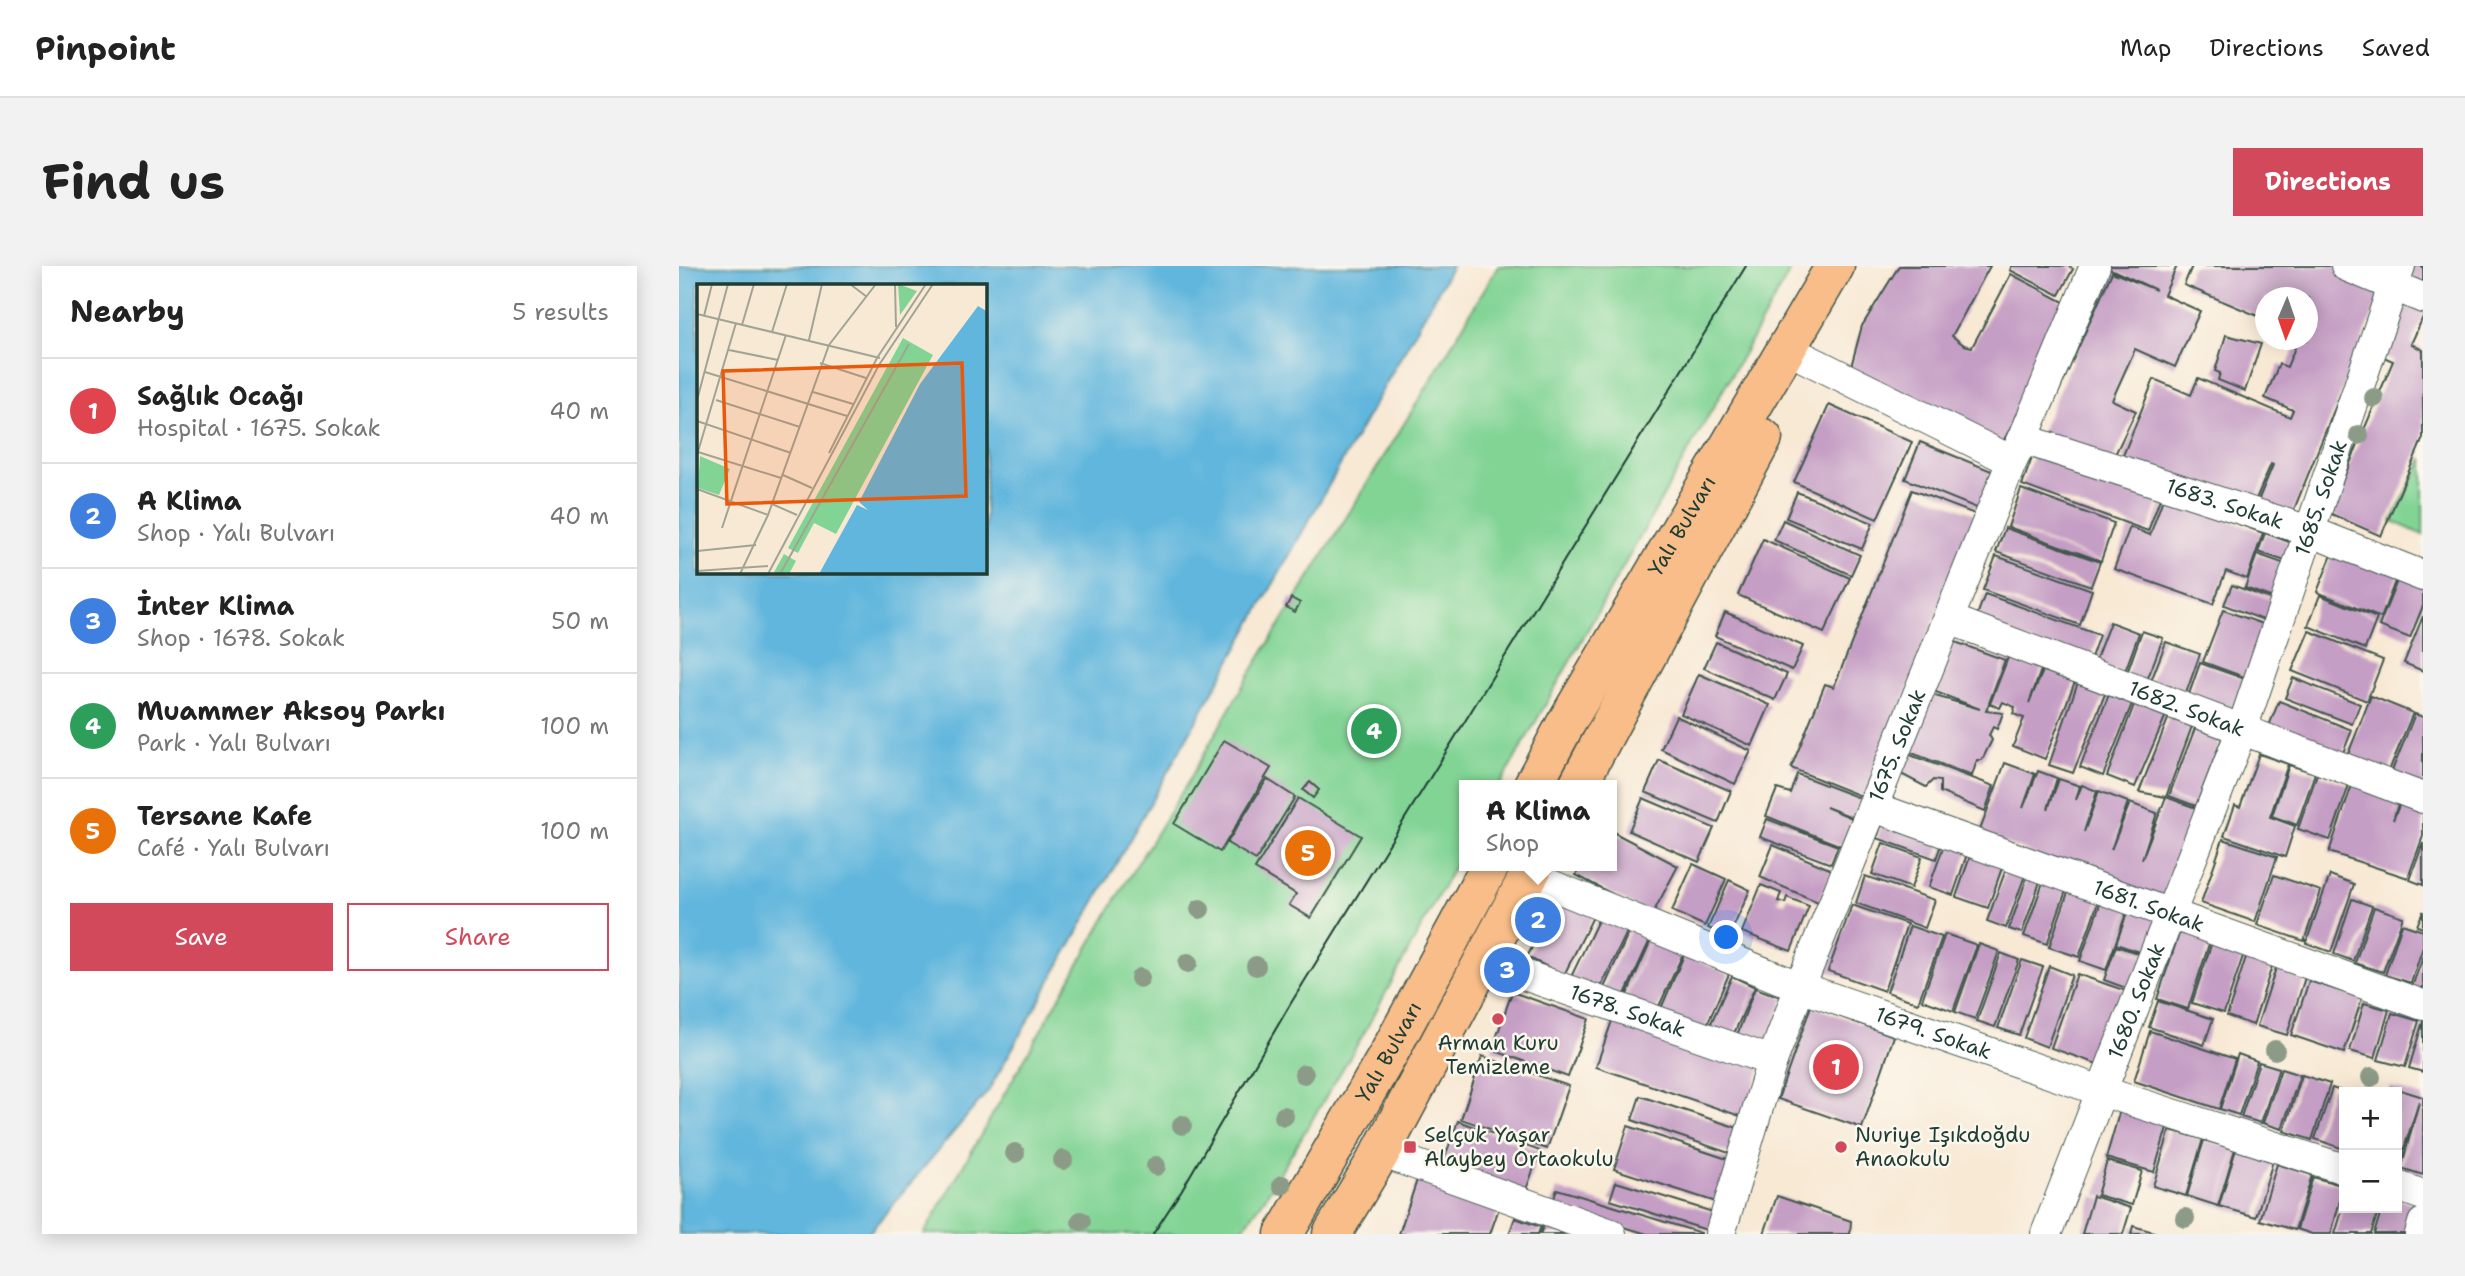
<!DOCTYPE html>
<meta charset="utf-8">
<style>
:root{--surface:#fff;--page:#f2f2f2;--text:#222;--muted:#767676;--line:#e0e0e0;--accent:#d1495b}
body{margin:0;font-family:"Shantell Sans",sans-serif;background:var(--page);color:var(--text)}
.controls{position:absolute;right:21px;bottom:21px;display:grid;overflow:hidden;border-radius:0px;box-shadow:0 4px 18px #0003}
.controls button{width:63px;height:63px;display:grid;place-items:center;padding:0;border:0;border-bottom:2px solid var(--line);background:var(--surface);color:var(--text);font:35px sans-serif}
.compass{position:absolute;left:1576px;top:21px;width:63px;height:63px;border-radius:50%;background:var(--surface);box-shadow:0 4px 18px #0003;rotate:182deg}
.you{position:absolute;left:1048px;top:672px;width:24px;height:24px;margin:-18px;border:5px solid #fff;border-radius:50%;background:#1a73e8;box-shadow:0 0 0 10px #1a73e833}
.badge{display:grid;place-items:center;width:46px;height:46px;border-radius:50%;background:var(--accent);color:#fff;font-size:23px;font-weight:700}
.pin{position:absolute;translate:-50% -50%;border:4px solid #fff;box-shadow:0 2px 7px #0006}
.popup{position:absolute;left:780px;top:514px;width:158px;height:91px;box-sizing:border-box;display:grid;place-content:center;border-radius:0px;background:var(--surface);filter:drop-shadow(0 2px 5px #0005);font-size:23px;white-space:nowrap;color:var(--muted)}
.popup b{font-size:26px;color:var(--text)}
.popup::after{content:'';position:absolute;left:50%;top:100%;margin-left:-14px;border:14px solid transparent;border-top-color:var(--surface)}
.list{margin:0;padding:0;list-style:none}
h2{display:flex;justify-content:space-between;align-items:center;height:91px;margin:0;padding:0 28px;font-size:30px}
h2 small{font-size:23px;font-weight:400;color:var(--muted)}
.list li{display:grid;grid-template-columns:46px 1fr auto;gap:21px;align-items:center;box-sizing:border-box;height:105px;padding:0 28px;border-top:2px solid var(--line)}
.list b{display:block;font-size:26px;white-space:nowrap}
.list p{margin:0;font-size:23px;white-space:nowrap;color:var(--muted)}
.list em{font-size:23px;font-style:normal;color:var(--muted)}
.actions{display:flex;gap:14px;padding:21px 28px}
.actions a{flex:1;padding:16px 0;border:2px solid var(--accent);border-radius:0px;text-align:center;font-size:24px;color:var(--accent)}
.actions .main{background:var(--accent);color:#fff}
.map{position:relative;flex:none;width:1744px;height:968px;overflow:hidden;border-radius:0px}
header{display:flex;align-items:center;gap:42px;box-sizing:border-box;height:98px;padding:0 35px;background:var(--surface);border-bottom:2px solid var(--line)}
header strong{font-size:33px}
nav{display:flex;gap:38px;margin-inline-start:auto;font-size:24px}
.intro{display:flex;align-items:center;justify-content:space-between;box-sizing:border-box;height:168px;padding:0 42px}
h1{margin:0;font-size:49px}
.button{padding:18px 32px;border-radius:0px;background:var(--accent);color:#fff;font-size:24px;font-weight:700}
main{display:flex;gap:42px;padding:0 42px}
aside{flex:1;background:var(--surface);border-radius:0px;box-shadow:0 4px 18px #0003}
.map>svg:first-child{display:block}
</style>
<header>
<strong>Pinpoint</strong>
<nav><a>Map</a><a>Directions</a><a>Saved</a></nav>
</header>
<div class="intro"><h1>Find us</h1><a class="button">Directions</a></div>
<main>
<aside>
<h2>Nearby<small>5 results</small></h2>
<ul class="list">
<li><span class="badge" style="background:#e0444e">1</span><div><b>Sağlık Ocağı</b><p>Hospital · 1675. Sokak</p></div><em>40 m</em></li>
<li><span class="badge" style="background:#3f7fe0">2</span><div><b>A Klima</b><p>Shop · Yalı Bulvarı</p></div><em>40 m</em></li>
<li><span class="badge" style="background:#3f7fe0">3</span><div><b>İnter Klima</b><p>Shop · 1678. Sokak</p></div><em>50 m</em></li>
<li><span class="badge" style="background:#2e9e5b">4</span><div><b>Muammer Aksoy Parkı</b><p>Park · Yalı Bulvarı</p></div><em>100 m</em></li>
<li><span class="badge" style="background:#e8710a">5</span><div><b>Tersane Kafe</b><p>Café · Yalı Bulvarı</p></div><em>100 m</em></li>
</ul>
<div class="actions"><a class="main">Save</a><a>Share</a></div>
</aside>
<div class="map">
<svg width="1744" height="968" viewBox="0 0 1744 968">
<rect width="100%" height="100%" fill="#fbf7ec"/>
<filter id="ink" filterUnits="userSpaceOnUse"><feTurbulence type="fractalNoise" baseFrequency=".0143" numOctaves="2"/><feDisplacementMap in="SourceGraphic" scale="14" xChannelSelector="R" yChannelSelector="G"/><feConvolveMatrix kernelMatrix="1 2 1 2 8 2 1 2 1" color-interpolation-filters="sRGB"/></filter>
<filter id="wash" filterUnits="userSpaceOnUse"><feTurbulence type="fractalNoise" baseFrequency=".00686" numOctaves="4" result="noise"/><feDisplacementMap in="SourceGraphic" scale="28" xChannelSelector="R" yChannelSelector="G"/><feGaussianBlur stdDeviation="1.57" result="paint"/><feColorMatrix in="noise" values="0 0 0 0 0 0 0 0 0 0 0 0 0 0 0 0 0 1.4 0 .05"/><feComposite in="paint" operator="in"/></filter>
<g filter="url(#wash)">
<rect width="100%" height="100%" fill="#f8e9d5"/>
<g fill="#82d495" stroke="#508864" stroke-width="2">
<path d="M819 0H1114L821 519H786L785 582 684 769 586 932 560 968H245L444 621 509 516 567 414 749 119Z"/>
<path d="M1744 192V269L1713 255Z"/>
</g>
<path fill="#60b6dd" stroke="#407a88" stroke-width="2" fill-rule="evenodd" d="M0 0H773L310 824 189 968H0ZM19 19H306V306H19Z"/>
<g id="blocks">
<g fill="#c59ec5">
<path d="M1220 0H1311L1273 70 1285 79 1293 81 1332 8 1396 42 1320 183 1170 108 1183 60Z"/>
<path d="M1333 0H1389L1394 3 1380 29 1331 4Z"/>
<path d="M1430 0H1498L1485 29 1521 45 1496 101 1456 83 1433 134 1457 145 1430 201 1360 170 1433 6 1477 24 1429 2Z"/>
<path d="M1513 0H1656L1705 20 1610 256 1576 242 1594 199 1592 198 1572 245 1443 192 1475 113 1512 129 1519 112 1611 151 1614 144 1586 132 1600 98 1608 101 1619 74H1629V32H1586V53L1505 19Z"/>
<path d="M1734 0H1744V25L1726 17Z"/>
<path d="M1723 34 1744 42V51L1732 78 1744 84V172L1702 270 1650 247 1714 95 1700 89Z"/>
<path d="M1547 69 1582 78 1566 125 1539 114 1541 107 1536 105Z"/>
<path d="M1150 139 1233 176 1198 253 1115 216Z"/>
<path d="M1241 176 1315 206 1300 243 1226 213Z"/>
<path d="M1356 184 1482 230 1469 265 1343 219Z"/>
<path d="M1342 223 1435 257 1422 295 1329 261Z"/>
<path d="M1233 224 1296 248 1187 532 1112 502 1146 418 1155 421Z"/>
<path d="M1118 226 1194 257 1183 283 1107 252Z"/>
<path d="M1485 230 1584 267 1568 313 1547 305 1534 338 1435 303 1451 261 1471 269Z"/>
<path d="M1104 254 1181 289 1172 309 1095 274Z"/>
<path d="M1326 262 1421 296 1412 320 1317 286Z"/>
<path d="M1586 267 1613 277 1606 295 1579 286Z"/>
<path d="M1084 273 1171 312 1145 367 1059 329Z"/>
<path d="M1657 279 1720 305 1702 352 1638 326Z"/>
<path d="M1578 288 1606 298 1594 332 1566 322Z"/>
<path d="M1317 290 1413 324 1401 359 1304 324Z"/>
<path d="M1722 305 1744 314V340L1731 372 1700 360Z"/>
<path d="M1553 319 1594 334 1587 355 1545 339Z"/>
<path d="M1306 328 1420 369 1410 397 1296 355Z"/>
<path d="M1641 329 1698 352 1686 383 1629 360Z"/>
<path d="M612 332 621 337 616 346 607 341Z"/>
<path d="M1544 344 1587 359 1568 412 1524 396Z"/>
<path d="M1046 346 1124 380 1113 404 1036 370Z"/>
<path d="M1744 350V405L1725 397Z"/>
<path d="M1431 356 1460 367 1445 408 1415 398Z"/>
<path d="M1463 365 1484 372 1467 417 1447 410Z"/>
<path d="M1630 365 1704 394 1688 435 1613 405Z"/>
<path d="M1268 373 1326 394 1307 445 1324 447 1318 463 1314 461 1310 469 1313 474 1303 494H1298L1293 510 1225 484 1246 427 1301 443 1249 423Z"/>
<path d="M1037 376 1108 408 1096 434 1025 402Z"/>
<path d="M1487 376 1521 388 1506 430 1471 418Z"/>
<path d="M1332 384 1365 396 1350 437 1367 398 1398 410 1366 493 1334 480 1345 452 1334 448 1336 441 1324 436 1321 442 1311 438Z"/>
<path d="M1521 397 1566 413 1553 447 1509 431Z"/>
<path d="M1020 408 1091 439 1073 480 1002 448Z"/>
<path d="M1614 412 1681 438 1673 458 1606 432Z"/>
<path d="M1400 413 1428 423 1394 507 1370 499Z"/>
<path d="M1433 421 1456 430 1424 510 1401 501Z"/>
<path d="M1692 430 1734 447 1707 512 1666 496Z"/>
<path d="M1458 431 1490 442 1456 521 1428 510Z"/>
<path d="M1600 435 1673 464 1661 494 1588 465Z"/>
<path d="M1493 443 1516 452 1487 531 1460 526Z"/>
<path d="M1736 448 1744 451V523L1711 510Z"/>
<path d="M997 450 1072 485 1056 518 982 483Z"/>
<path d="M1518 457 1545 467 1517 540 1490 530Z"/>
<path d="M545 474 592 502 541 586 495 558Z"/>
<path d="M1223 486 1315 520 1306 545 1261 526V515L1254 514 1247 521 1220 507Z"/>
<path d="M1580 488 1609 498 1591 551 1616 560 1606 591 1545 570 1556 539 1561 541Z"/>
<path d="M980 494 1052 525 1039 557 966 526Z"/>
<path d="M1326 497 1356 508 1344 542 1359 505 1378 512 1369 543 1380 513 1401 520 1397 534 1403 519 1418 525 1405 566 1420 525 1449 536 1432 584 1451 537 1478 547 1463 593 1487 531 1517 542 1481 637 1300 567Z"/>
<path d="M1610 499 1636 507 1618 559 1593 550Z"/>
<path d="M1118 508 1186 534 1178 553 1147 541 1173 552 1162 580 1087 550 1098 523 1111 527Z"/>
<path d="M1638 508 1670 519 1651 574 1619 563Z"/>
<path d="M588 513 616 531 577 594 548 577Z"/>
<path d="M631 516 640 524 634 532 624 524Z"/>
<path d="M1673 519 1720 535 1714 554 1721 537 1744 545V570L1729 612 1650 586Z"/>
<path d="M619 532 682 570 632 652 610 639 617 628 576 603Z"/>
<path d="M964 532 1035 562 1020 596 950 565Z"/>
<path d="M1206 549 1265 570 1257 593 1198 572Z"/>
<path d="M1088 553 1159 580 1152 598 1081 571Z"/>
<path d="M932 565 999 600 973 649 897 609 901 600H932Z"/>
<path d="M1544 573 1598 591 1576 656 1522 637Z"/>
<path d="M1267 574 1290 582 1274 629 1250 621Z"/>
<path d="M1204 577 1243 591 1232 622 1193 608Z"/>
<path d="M1744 577V619L1731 614Z"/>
<path d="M1094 579 1153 604 1139 636 1081 611Z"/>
<path d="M1294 582 1326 593 1309 642 1277 631Z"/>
<path d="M1330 595 1349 601 1327 662 1308 655Z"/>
<path d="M1014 598 1047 613 1026 660 993 645Z"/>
<path d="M1351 603 1364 607 1343 667 1330 663Z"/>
<path d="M1367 608 1390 616 1368 678 1345 670Z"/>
<path d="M1595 609 1642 625 1625 675 1578 659Z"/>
<path d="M1651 609 1675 618 1652 686 1627 677Z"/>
<path d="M1186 610 1256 634 1246 662 1177 637Z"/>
<path d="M1050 614 1071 624 1050 671 1029 662Z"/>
<path d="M1392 618 1422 628 1400 691 1370 681Z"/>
<path d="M1082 619 1102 627 1099 635 1106 637 1108 631 1130 640 1112 685 1063 666Z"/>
<path d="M880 629 916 647 885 709 848 691Z"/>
<path d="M1424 630 1450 639 1427 704 1401 695Z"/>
<path d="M1673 633 1693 640 1674 695 1655 688Z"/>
<path d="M1173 639 1228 658 1205 725 1149 705Z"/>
<path d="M1451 639 1482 650 1469 689 1437 678Z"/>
<path d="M1695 641 1724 651 1704 706 1676 697Z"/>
<path d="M1744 645V662L1738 660Z"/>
<path d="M922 648 950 662 919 727 891 713Z"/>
<path d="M1723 658 1744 665V681L1732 717 1706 709Z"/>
<path d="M1231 660 1263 671 1239 737 1208 726Z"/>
<path d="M951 664 971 674 943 735 923 726Z"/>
<path d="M1501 665 1531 675 1509 743 1478 733Z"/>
<path d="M1266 668 1298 679 1274 745 1243 734Z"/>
<path d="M972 674 1004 688 976 749 945 735Z"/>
<path d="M1533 676 1565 687 1545 747 1513 737Z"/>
<path d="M1300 678 1320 685 1296 753 1276 746Z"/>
<path d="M1437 680 1467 690 1455 725 1425 714Z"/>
<path d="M1322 687 1340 694 1316 761 1298 755Z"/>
<path d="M1568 688 1594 697 1574 759 1548 750Z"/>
<path d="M1005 689 1050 708 1025 766 980 747Z"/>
<path d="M1744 691V724L1733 721Z"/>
<path d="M1343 694 1364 701 1340 769 1319 762Z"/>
<path d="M1598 699 1627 708 1608 769 1578 760Z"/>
<path d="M1370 700 1393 709 1368 781 1345 772Z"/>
<path d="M1398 708 1453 727 1427 801 1372 782Z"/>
<path d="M1053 710 1076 721 1052 774 1029 764Z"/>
<path d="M1630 715 1683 732 1665 787 1612 769Z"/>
<path d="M1076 722 1105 732 1086 783 1057 772Z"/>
<path d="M833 726 910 753 889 811 813 784Z"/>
<path d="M1479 735 1534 753 1525 779 1470 761Z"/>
<path d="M1685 737 1710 744 1696 792 1671 785Z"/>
<path d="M1132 740 1215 770 1183 862 1099 833Z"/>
<path d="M1713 747 1740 755 1726 801 1699 794Z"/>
<path d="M935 749 1083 798 1064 851 917 801Z"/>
<path d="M1744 755V806L1730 802Z"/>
<path d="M1471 765 1556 793 1540 843 1455 815Z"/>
<path d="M1559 788 1578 795 1560 849 1541 843Z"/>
<path d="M803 790 890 820 868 883 782 853Z"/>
<path d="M1580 796 1600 802 1582 857 1562 851Z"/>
<path d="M1602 803 1621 809 1603 863 1584 857Z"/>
<path d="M1623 809 1651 818 1633 874 1605 865Z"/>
<path d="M1712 821 1744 831V909L1722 902 1740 836 1718 904V826H1710Z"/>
<path d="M1653 822 1665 826V871L1662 882 1636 873Z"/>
<path d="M961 830 1062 863 1053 888 953 854Z"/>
<path d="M1441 844 1489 858 1475 906 1427 892Z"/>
<path d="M779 855 861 885 844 932 762 902Z"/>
<path d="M949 860 1054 895 1040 937 935 903Z"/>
<path d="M1491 864 1524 873 1507 930 1474 920Z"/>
<path d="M1525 874 1556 883 1539 940 1508 930Z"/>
<path d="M1557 883 1594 895 1577 951 1540 940Z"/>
<path d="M1428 895 1463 905 1453 939 1418 929Z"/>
<path d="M1598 898 1633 909 1616 964 1581 954Z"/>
<path d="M1634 911 1665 920 1652 968H1633L1618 963Z"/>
<path d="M738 914 820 942 811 968H720Z"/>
<path d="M937 916 1037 947 1031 965 931 934Z"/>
<path d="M878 923 1022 967V968H968L873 939Z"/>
<path d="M1098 930 1172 955 1171 968H1085Z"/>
<path d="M1414 930 1452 942 1444 968H1403Z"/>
<path d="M1718 933 1739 939 1730 968H1695L1703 942H1718Z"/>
<path d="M1664 942H1700L1692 968H1656Z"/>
<path d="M836 952 862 961 859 968H830Z"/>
<path d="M865 959 887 968H861Z"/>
<path d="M1454 960 1478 967V968H1452Z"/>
</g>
</g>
</g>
<g filter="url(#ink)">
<use href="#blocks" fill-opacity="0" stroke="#40574c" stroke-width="2"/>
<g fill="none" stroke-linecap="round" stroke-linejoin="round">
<g stroke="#40574c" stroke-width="32">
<g id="minor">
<path d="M1667 0 1744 32"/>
<path d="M1126 92 1333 195"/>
<path id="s1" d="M1344 173 1630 265 1744 310"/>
<path id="s2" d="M1270 353 1744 532"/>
<path id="s3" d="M1195 541 1744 739"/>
<path id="s4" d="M850 610 1121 721 1422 825 1665 903"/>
<path id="s5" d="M805 695 1093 795"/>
<path d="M702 886 932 968"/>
<path d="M1718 920 1744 929"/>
<path id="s6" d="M1041 968 1093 795 1121 721 1333 195 1344 173 1416 0"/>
<path id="s7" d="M1367 968 1563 463 1721 0"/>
<path d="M1741 968 1744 957"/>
</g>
</g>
<g stroke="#40574c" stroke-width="41">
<g id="primary">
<path id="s8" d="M854 519 886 459 1156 0"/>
<path d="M899 519 1084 172"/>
<path id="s9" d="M605 968 710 787 811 600"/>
<path d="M653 968 702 886 855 600"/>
</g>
</g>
<use href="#minor" stroke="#fff" stroke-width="30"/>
<use href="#primary" stroke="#f8bd89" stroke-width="38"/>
<path stroke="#1f3d34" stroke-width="2" d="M474 968 502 925 612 737 1067 0"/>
</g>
<g fill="#8c9b87">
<circle cx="1695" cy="132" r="10"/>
<circle cx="1680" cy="169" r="10"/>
<circle cx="521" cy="643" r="10"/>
<circle cx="509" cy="697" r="10"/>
<circle cx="577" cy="700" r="10"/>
<circle cx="461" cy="712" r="10"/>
<circle cx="1596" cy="784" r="10"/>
<circle cx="625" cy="808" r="10"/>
<circle cx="1692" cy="811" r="10"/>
<circle cx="605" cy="850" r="10"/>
<circle cx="503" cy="859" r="10"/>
<circle cx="336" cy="887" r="10"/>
<circle cx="384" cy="894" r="10"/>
<circle cx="477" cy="900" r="10"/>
<circle cx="603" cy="919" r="10"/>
<circle cx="1506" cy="952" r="10"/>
<circle cx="402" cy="955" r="10"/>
</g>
</g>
<g fill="#d1495b" stroke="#fbf7ec" stroke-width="2.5">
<circle cx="819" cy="753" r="7"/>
<rect x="724" y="874" width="14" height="14" rx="3.5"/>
<circle cx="1162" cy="881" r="7"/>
</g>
<g text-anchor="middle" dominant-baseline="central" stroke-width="5" stroke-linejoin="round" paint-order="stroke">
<g font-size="21" fill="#1f3d34" stroke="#fbf7ec">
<text stroke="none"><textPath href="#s7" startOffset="786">1685. Sokak</textPath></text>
<text stroke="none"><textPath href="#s1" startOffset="212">1683. Sokak</textPath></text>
<text stroke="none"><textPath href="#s8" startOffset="299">Yalı Bulvarı</textPath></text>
<text stroke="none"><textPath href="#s2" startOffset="254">1682. Sokak</textPath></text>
<text stroke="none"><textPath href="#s6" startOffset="520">1675. Sokak</textPath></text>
<text stroke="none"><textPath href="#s3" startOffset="292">1681. Sokak</textPath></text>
<text stroke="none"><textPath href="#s7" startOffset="250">1680. Sokak</textPath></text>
<text stroke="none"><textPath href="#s5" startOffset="152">1678. Sokak</textPath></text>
<text stroke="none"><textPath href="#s4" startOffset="434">1679. Sokak</textPath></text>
<text stroke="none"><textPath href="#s9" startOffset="210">Yalı Bulvarı</textPath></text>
</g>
<g font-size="21" fill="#1f3d34" stroke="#fbf7ec" text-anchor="start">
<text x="819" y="777" text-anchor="middle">Arman Kuru<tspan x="819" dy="24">Temizleme</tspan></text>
<text x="745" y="869">Selçuk Yaşar<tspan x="745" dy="24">Alaybey Ortaokulu</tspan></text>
<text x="1176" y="869">Nuriye Işıkdoğdu<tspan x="1176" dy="24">Anaokulu</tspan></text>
</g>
</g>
<g transform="translate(18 18)">
<rect width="290" height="290" fill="#f8e9d5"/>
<path d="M201 0 220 7 203 31ZM206 54 236 71 139 250 117 239 101 269 91 264ZM3 172 33 185 22 211 1 204ZM87 270 99 277 92 290H76Z" fill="#82d495"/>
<path d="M281 22 291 28 290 290H122L160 221 171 226 162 218 223 100Z" fill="#60b6dd"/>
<path fill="none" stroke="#a1a495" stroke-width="2" d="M153 0 170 13M198 0 199 43M0 30 183 74M7 32 15 0M45 41 57 0M75 48 90 0M112 56 125 0M32 66 81 76M123 79 169 94M8 88 150 132M116 108 156 120M0 116 31 0M19 116 103 143M0 137 94 169M1 168 84 194M132 169 180 74 229 0M0 171 39 39M86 191 115 204M0 205 71 231M75 220 100 231M25 244 89 51M0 267 59 261M0 287 71 282M43 290 71 231 132 61 179 0M71 290 182 81 236 0M83 290 212 60"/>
<path fill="#e8590c" fill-opacity="0.15" stroke="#e8590c" stroke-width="3.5" d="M265 79 269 212 30 220 26 87Z"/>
<rect width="290" height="290" fill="none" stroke="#1f3d34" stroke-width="3.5"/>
</g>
</svg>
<div class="controls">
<button>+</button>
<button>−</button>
</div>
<svg class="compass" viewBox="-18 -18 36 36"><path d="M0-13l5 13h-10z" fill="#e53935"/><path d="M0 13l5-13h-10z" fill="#767676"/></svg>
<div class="you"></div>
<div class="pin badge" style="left:1157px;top:801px;background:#e0444e">1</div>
<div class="pin badge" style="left:859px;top:654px;background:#3f7fe0">2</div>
<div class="popup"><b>A Klima</b>Shop</div>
<div class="pin badge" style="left:828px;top:704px;background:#3f7fe0">3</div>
<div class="pin badge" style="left:695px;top:465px;background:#2e9e5b">4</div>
<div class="pin badge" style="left:629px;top:587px;background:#e8710a">5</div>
</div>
</main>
